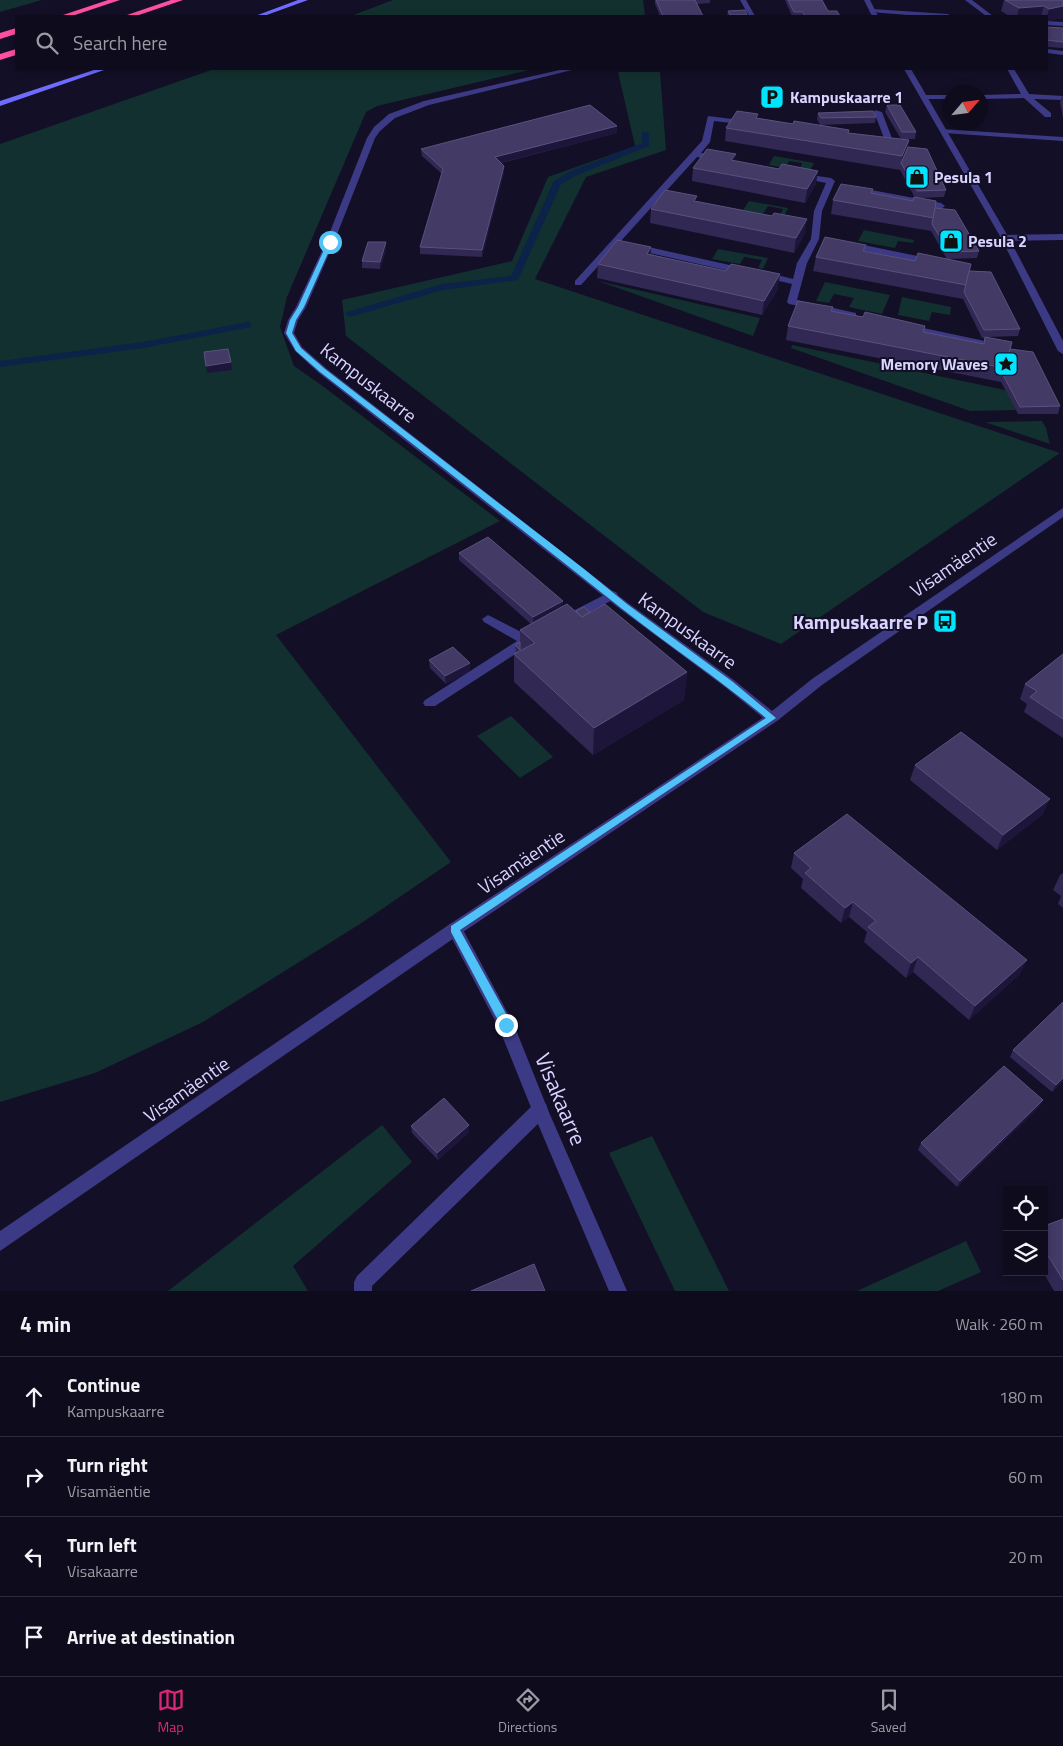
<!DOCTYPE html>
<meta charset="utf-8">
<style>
:root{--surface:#0e0b1c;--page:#1c1929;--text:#f1f3f6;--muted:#9b9ba3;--line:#2e2b3b;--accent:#db2777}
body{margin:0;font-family:"Titillium Web",sans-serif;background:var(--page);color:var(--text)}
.controls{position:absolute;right:15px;bottom:15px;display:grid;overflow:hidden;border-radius:0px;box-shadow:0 2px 8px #0003}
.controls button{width:45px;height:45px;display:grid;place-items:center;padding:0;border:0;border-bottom:1px solid var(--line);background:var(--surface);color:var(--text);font:25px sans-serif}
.compass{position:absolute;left:943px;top:85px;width:45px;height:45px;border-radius:50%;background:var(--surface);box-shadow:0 2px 8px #0003;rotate:62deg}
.stop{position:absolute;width:15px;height:15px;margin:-11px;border:4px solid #4fc3f7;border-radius:50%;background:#fff}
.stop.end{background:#4fc3f7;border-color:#fff;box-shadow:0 1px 5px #0008}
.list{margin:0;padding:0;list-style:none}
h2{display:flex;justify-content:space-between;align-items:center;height:65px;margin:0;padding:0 20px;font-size:21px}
h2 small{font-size:16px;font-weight:400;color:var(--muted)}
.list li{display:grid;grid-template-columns:32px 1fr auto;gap:15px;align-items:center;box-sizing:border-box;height:80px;padding:0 20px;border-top:1px solid var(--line)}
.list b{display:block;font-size:19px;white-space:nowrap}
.list p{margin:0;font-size:16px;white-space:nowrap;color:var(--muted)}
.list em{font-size:16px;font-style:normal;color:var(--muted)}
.icon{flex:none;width:28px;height:28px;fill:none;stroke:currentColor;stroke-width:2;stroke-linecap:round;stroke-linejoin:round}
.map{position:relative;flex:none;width:1063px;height:1291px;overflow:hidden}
.search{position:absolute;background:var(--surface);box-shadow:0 2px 8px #0003;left:15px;right:15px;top:15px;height:55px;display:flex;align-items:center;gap:12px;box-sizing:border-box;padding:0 18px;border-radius:0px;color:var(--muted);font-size:19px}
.sheet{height:385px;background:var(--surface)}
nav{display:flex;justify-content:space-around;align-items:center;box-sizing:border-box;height:70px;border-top:1px solid var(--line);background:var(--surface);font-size:14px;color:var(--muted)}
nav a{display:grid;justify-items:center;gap:2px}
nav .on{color:var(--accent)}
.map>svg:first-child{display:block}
</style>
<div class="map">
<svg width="1063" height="1291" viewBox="0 0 1063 1291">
<rect width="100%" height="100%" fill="#130f26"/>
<g fill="#12302f">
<path d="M0 0H42L0 12Z"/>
<path d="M393 0H643L645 16H351Z"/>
<path d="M214 69H533L377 106 366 112 287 297 280 327 294 366 324 387 500 521 276 635 451 862 360 924 203 1022 95 1073 0 1102V144Z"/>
<path d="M618 72H660L666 150 586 177 535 279 1060 453 781 644 703 612 346 336 342 300 512 261 548 177 635 146Z"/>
<path d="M774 156 814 163 809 172 800 170 802 163 789 161 785 168 769 165Z"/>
<path d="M749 201 788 208 783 218 779 217 783 209 768 206 763 214 743 210Z"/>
<path d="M864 230 914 240 913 243 898 241 895 248 858 241Z"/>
<path d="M718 249 768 258 763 269 758 268 762 260 744 257 740 264 712 259Z"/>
<path d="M598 281 760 318 753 336Z"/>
<path d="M825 282 890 295 882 314 849 307 854 298 834 294 829 303 816 301Z"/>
<path d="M902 297 951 307 950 315 932 312 929 321 898 315Z"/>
<path d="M792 345 1005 390 1019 410 970 411 791 348Z"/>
<path d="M1042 421 1046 428 1050 444 985 422Z"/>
<path d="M511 716 553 757 520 778 477 736Z"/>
<path d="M382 1125 412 1162 293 1266 308 1291H168Z"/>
<path d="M652 1136 729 1291H675L609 1153Z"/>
<path d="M966 1241 981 1272 938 1291H857Z"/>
</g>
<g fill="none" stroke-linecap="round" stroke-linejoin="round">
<g fill="#0c2248" fill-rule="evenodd">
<path d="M642 131 649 133V146L577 175 561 184 518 280 443 290 353 316 350 317 345 314 347 312 442 284 511 276 554 181 571 171 642 143Z"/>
<path d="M248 322 251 323V327L143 348 0 367V361L143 342Z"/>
</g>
<g fill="#3d3a85" fill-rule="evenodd">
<path d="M740 0H746L755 16H749Z"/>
<path d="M965 0H972L993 16H986Z"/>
<path d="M872 9 948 14 951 16H921L870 12 869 11Z"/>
<path d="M1047 21 1063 22V26L1047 25Z"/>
<path d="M1047 49 1063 51V55L1047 53Z"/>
<path d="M1007 69H1014L1029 94 1063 96V100L1034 99 1051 113V117H1045L1024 98 980 99V95L1021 94Z"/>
<path d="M921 95H950V99H924L920 97Z"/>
<path d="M875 110 882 112 893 141 892 143 877 142 873 140 877 138H884L874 112Z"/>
<path d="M708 116 748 121 752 123 748 125 714 121 710 142 701 153 720 157V161L697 157 581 285H575V281L702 141Z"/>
<path d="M797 173 831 178 835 181 822 211 819 239 807 263 797 300 856 313V317L789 304 787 302 792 284 762 277 760 275 765 272 793 279 797 263 811 239 814 211 826 183 797 177Z"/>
<path d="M855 187 941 203 945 206 941 209 852 192 851 190Z"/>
<path d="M1063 234V240L1005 241 1001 238 1005 235Z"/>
<path d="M849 242 932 259 937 262 932 265 846 247 845 245Z"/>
<path d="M635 244 743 268 748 271 743 274 632 249 631 247Z"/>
<path d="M909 325 999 344 1004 347 999 350 906 330V326Z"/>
<path d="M612 591 616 592 618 595 616 598 575 620H567L565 617 567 614Z"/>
<path d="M488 615 527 635 533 636 535 639 531 644 435 706H425L423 703 425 700 517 641 484 622 482 619Z"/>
<path d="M540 1102 546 1104 548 1110 546 1116 372 1286V1291H354V1282L357 1276 534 1104Z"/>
</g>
<g fill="#3d3a85" fill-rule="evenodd">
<path d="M564 69H576L429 105 395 118 380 131 375 138 334 242 306 307 298 320 294 333 302 347 327 369 628 603 735 681 777 715 779 718 777 721H767L725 687 620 609 319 373 295 351 284 333 288 320 296 307 326 242 367 138 374 127 389 114 424 101Z"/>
<path d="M941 129 1063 137V141L944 133H941Z"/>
<path d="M455 923 460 924 514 1025 548 1110 627 1291H609L532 1110 499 1028 447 929 450 924Z"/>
</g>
<g fill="#3d3a85" fill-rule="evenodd">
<path d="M864 0H870L878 16H872Z"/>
<path d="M904 69H911L1009 238 1063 341V354L1058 351 1001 238Z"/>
<path d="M1063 508V517L822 685 777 721 460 934 0 1251V1231L450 924 767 715 812 679Z"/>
</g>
<g fill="#6f6bff" fill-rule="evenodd">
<path d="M298 0H308L264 16H255Z"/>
<path d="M97 69H107L0 106V101Z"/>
</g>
<g fill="#ff4fa3" fill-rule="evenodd">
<path d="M108 0H120L72 16H60Z"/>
<path d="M171 0H183L136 16H124Z"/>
<path d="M16 28V34L0 39V33Z"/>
<path d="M16 49V55L0 60V54Z"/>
</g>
</g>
<g fill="#312854">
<path d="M655 0H710V3L697 4 703 16H660L655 4Z"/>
<path d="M785 0H822L828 11 840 16H792Z"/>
<path d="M1004 0H1063V18L1047 21V16H1009L1001 11Z"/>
<path d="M728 11 747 15V16H727Z"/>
<path d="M1047 27 1063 28V48L1047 47Z"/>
<path d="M1062 96H1063V118L1060 102Z"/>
<path d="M887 105 916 132 915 139H901L885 112Z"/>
<path d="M818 113 876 117 875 123 820 125 817 119Z"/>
<path d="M758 118 849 133 909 140 908 147 946 190 944 197 919 198 935 208 979 251 977 258 949 259 969 271 1020 329 1018 336 988 337 1010 349 1060 406 1058 414H1018L1001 382 786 340 788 326 833 307 832 311 924 332 983 344 985 338H982L963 299 813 271 816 257 865 252 915 261 947 259 931 231 831 214 833 200 872 193 913 201 915 198 900 170 725 141 726 128Z"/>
<path d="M617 133 501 163 504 166V173L482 257 420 254V247L442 174 422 156 421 149Z"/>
<path d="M735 161 779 169 816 184 805 203 692 181 693 168Z"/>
<path d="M697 201 772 216 805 233 794 253 650 223 651 209Z"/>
<path d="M651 247V254L778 289 762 315 597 278 598 264Z"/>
<path d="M386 250 380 269 362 268V261Z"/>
<path d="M459 553 563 607 576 611 590 612 687 672 684 700 593 755 514 682V654H516L515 645 520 642V630L531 624 459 560Z"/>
<path d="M1063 654V738L1024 712 1027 704 1020 699 1025 684Z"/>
<path d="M429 660 470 671 446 684 430 668Z"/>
<path d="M915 765 1043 814 997 850 910 780Z"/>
<path d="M794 853 1020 974 969 1020 913 972 906 978 864 942 867 932 849 917 841 923 801 888 803 879 791 868Z"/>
<path d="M1063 873V908L1058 904 1061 896 1053 890 1060 875Z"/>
<path d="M1013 1050 1063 1081 1052 1092 1010 1057Z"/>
<path d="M1043 1100 1039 1107 957 1187 918 1150 921 1143Z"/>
<path d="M411 1126 469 1132 438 1160 412 1133Z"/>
<path d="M1063 1219V1291H1054L1043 1272H1044V1226Z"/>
</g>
<g fill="#1d163a">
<path d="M1044 6 1041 16H1017L1019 8Z"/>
<path d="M1063 6V18L1047 21V17L1049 9Z"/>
<path d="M617 126V133L495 164V157Z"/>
<path d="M909 140 906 153 901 163 902 156Z"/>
<path d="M736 154 734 167 731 160Z"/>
<path d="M504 166V173L482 257V250Z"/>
<path d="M818 171 816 184 805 203 807 189Z"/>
<path d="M807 219 805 233 794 253 796 238Z"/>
<path d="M386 242V250L380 269V262Z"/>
<path d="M651 247 650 261 647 254Z"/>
<path d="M780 274 778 289 762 315 764 301Z"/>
<path d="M231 362 232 370 207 373 206 366Z"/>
<path d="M563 601V608L533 625V617Z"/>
<path d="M470 663V671L446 684 445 676Z"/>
<path d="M687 672 684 700 593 755 594 728Z"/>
<path d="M1050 799 1043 814 997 850 1003 835Z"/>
<path d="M853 902 849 917 841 923 845 908Z"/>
<path d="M918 957 913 972 906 978 911 963Z"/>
<path d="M1027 960 1020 974 969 1020 975 1006Z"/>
<path d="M1063 1078V1081L1052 1092 1056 1085Z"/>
<path d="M1043 1100 1039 1107 957 1187 960 1181Z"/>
<path d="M469 1125V1132L438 1160 437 1153Z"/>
</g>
<g fill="#433a66" stroke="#5a527e">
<path d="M656 0H695L703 16H663Z"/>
<path d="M788 0H822L828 11H837L840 16H805L803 12H794Z"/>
<path d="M1005 0H1063V6L1049 9 1044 6 1019 8Z"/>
<path d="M745 10 747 15H730L728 11Z"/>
<path d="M1047 27 1063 28V42L1047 40Z"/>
<path d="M590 105 617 126 495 157 504 166 482 250 420 247 443 169 421 149Z"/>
<path d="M887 105H900L916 132H902Z"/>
<path d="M737 111 758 114 756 118 793 124 794 121 849 130 848 133 909 140 902 156 726 128Z"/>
<path d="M873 111 876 117 821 118 818 113Z"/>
<path d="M908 147 927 149 946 190 917 191 901 163Z"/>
<path d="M707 149 736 154 731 160 779 169 782 164 818 171 807 189 693 168Z"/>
<path d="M841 184 873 189 871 193 913 201 914 197 936 201 934 218 833 200Z"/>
<path d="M665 190 697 196 694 201 772 216 774 213 807 219 796 238 651 209Z"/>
<path d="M935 208 955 210 979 251 949 252 932 224Z"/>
<path d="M825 237 866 245 863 251 915 261 918 253 971 264 966 285 816 257Z"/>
<path d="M617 240 651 247 647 254 726 271 731 264 780 274 764 301 598 264Z"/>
<path d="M368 242H386L380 262 362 261Z"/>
<path d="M969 271 991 272 1020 329 984 330 964 292Z"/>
<path d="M798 301 833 307 831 311 863 317 865 312 925 326 923 332 984 344 985 337 1012 342 1005 368 788 326Z"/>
<path d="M228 349 231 362 206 366 204 352Z"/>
<path d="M1010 349 1033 352 1060 406 1020 407 1003 375Z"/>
<path d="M488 537 563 601 533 617 459 553Z"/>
<path d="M567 604 582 617 605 604 687 672 594 728 514 654 535 643 520 630Z"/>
<path d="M584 607 590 612 582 617 576 611Z"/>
<path d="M520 642V650L515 645Z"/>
<path d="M453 647 470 663 445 676 429 660Z"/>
<path d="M1063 654V719L1030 697 1037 691 1025 684Z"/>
<path d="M961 732 1050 799 1003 835 915 765Z"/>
<path d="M847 814 1027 960 975 1006 918 957 911 963 868 927 876 921 853 902 845 908 805 873 811 868 794 853Z"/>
<path d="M1063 1002V1078L1056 1085 1013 1050Z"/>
<path d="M1004 1066 1043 1100 960 1181 921 1143Z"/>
<path d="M444 1098 469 1125 437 1153 411 1126Z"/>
<path d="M1063 1219V1280L1044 1249V1226Z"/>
<path d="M534 1264 545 1291H471Z"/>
</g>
<path fill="#4fc3f7" d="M328 241 333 242 304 307 296 320 292 333 301 348 325 369 584 569 627 604 733 682 776 718 460 930 510 1021 511 1025 510 1028 506 1029 502 1028 451 932V926L766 718C719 679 668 645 621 608 521 529 421 450 320 372L296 351 286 333 290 320 298 307Z"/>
<defs>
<g id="parking-square" transform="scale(1.25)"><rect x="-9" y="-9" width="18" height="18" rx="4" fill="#00e5ff" stroke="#130f26"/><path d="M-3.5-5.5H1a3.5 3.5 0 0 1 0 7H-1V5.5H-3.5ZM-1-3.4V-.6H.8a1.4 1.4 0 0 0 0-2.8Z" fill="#111"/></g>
<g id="shop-square" transform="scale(1.25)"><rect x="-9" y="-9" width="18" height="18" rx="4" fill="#00e5ff" stroke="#130f26"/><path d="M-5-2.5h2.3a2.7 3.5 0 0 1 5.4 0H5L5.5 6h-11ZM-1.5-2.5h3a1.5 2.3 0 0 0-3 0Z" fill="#111"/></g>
<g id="sight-square" transform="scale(1.25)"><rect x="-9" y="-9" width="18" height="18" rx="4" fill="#00e5ff" stroke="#130f26"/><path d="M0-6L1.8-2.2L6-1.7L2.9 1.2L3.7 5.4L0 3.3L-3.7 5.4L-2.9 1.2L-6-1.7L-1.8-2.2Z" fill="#111"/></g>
<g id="bus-square" transform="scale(1.25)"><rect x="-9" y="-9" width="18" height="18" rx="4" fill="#00e5ff" stroke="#130f26"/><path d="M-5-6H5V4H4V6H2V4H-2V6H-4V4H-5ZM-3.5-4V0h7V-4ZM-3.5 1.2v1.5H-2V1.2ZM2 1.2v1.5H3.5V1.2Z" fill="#111"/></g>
</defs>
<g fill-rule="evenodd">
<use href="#parking-square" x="772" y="97"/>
<use href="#shop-square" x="917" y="177"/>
<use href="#shop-square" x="951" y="241"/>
<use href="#sight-square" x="1006" y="364"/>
<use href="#bus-square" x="945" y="621"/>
</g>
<g text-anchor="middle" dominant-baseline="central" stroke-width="4" stroke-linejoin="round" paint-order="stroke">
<g font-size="16" font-weight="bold" fill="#d9d4ff" stroke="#130f26" text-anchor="start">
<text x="790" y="97">Kampuskaarre 1</text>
<text x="934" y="177">Pesula 1</text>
<text x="968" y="241">Pesula 2</text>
<text x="988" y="364" text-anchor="end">Memory Waves</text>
</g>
<g font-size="19" fill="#d9d4ff" stroke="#130f26">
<text transform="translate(369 382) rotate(38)">Kampuskaarre</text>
<text transform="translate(953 564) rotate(-34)">Visamäentie</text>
<text transform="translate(688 630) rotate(36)">Kampuskaarre</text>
<text transform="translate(521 861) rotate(-34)">Visamäentie</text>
<text transform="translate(186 1089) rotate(-35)">Visamäentie</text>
</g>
<g font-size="19" font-weight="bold" fill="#d9d4ff" stroke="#130f26" text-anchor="end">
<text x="928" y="621">Kampuskaarre P</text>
</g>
<g font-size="22" fill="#d9d4ff" stroke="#130f26">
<text transform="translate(561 1099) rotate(67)">Visakaarre</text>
</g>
</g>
</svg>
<div class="controls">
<button><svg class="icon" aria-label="locate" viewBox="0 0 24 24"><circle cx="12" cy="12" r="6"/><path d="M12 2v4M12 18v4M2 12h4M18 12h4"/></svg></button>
<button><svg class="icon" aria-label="layers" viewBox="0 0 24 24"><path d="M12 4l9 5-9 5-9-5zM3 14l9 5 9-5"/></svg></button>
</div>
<svg class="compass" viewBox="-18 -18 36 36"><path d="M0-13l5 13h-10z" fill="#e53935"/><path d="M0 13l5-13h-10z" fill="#9b9ba3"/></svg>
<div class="stop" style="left:330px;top:242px"></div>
<div class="stop end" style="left:506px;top:1025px"></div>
<div class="search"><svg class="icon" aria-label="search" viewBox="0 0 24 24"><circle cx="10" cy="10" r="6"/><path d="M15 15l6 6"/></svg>Search here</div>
</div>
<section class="sheet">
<h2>4 min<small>Walk · 260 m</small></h2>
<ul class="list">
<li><svg class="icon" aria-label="ahead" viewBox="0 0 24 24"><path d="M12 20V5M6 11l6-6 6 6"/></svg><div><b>Continue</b><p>Kampuskaarre</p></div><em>180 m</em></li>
<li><svg class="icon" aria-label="right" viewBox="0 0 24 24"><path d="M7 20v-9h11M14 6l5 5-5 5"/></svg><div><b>Turn right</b><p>Visamäentie</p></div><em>60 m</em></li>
<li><svg class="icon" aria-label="left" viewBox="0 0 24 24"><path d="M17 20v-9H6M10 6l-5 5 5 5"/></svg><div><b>Turn left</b><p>Visakaarre</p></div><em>20 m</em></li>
<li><svg class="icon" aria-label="arrive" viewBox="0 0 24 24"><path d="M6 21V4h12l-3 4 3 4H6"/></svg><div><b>Arrive at destination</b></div></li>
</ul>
</section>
<nav>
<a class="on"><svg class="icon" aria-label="map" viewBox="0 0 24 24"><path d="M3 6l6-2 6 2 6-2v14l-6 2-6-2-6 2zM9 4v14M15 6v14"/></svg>Map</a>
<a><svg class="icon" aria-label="directions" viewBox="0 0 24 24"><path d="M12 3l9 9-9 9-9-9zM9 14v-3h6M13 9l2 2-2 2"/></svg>Directions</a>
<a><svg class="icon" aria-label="saved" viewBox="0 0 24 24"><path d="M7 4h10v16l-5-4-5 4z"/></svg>Saved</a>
</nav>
